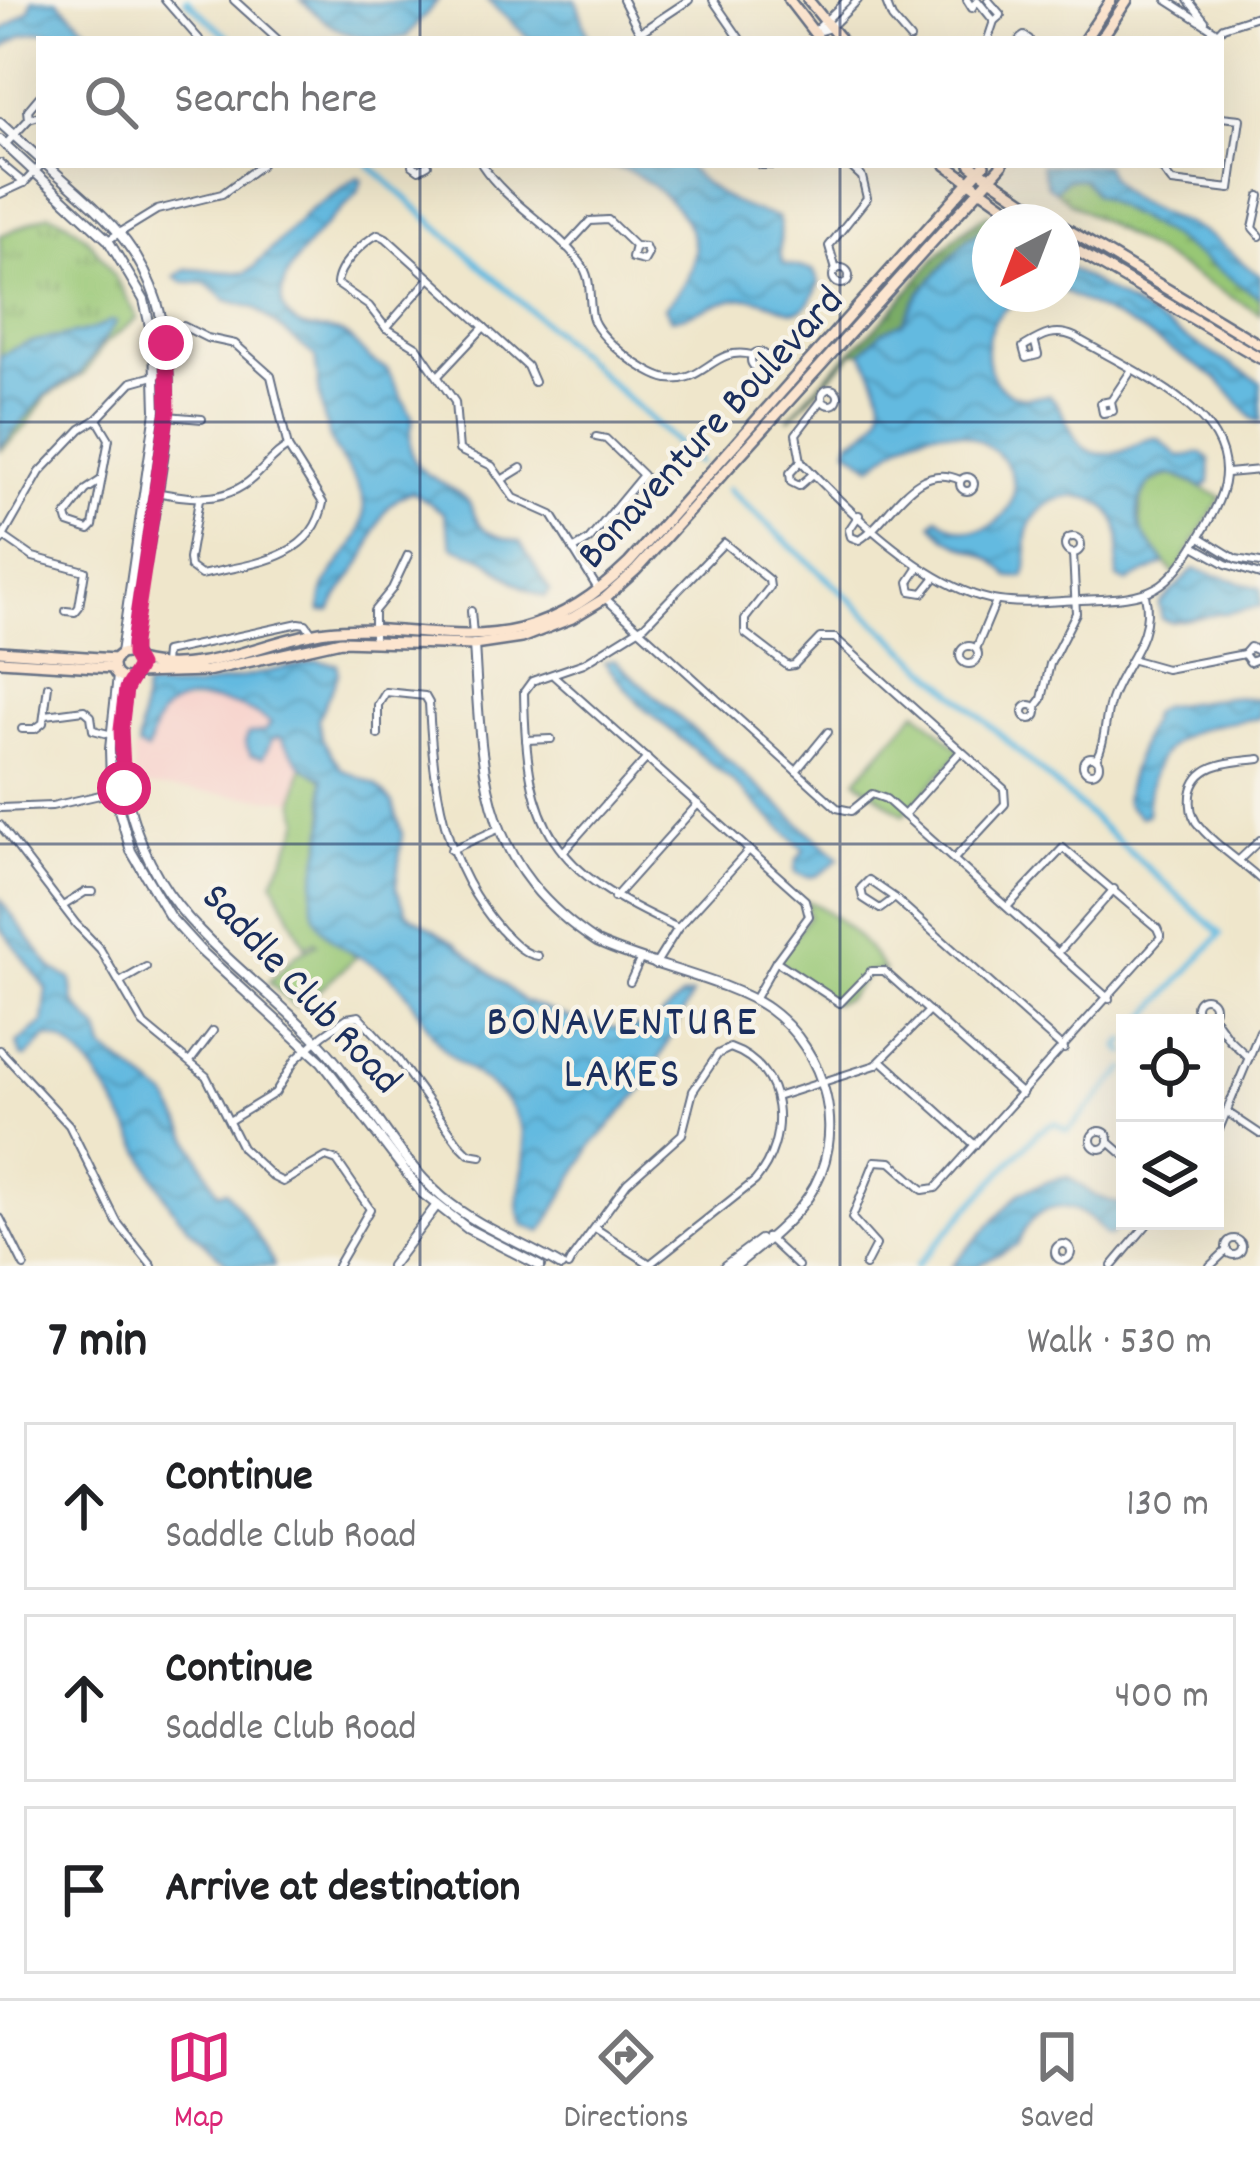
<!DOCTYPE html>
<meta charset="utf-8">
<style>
:root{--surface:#fff;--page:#f2f2f2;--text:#202124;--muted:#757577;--line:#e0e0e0;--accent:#db2777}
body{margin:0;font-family:Dekko,sans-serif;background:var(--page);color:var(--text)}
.controls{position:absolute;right:36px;bottom:36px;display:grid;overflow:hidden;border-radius:0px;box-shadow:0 12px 48px #0002}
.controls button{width:108px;height:108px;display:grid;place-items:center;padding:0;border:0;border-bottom:3px solid var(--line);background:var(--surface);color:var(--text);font:60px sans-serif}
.compass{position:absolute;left:972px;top:204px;width:108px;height:108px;border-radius:50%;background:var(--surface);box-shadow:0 12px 48px #0002;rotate:222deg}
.stop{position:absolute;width:36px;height:36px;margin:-27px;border:9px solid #db2777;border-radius:50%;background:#fff}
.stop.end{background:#db2777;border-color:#fff;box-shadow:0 3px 12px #0008}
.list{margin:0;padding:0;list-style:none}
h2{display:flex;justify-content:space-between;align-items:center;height:156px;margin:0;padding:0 48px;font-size:51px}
h2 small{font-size:39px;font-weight:400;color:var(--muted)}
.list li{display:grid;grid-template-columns:78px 1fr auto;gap:36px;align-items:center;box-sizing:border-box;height:168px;margin:0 24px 24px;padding:0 24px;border:3px solid var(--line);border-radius:0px}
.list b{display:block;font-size:45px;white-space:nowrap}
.list p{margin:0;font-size:39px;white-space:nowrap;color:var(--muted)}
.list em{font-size:39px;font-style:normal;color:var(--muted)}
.icon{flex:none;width:66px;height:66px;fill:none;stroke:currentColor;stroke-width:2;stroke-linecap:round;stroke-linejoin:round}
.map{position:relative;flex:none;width:1260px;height:1266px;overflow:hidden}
.search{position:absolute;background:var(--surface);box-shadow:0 12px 48px #0002;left:36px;right:36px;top:36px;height:132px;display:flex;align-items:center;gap:30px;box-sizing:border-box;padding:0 42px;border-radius:0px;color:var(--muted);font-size:45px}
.sheet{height:732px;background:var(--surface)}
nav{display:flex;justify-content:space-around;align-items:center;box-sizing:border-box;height:168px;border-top:3px solid var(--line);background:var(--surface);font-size:33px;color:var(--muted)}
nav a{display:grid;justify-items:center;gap:6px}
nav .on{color:var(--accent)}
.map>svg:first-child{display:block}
</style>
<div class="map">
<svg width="1260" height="1266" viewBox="0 0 1260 1266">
<defs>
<pattern id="grass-tufts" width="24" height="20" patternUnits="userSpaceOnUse" patternTransform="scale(3)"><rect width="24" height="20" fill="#98c775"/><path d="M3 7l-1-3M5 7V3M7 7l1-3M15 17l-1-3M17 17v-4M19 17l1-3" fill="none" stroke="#7ba263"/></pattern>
<pattern id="forest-crowns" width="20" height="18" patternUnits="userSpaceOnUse" patternTransform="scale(3)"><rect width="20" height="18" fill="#7aac66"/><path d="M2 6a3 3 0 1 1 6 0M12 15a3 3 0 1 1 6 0" fill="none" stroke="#638c57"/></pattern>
<pattern id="wetland-marsh" width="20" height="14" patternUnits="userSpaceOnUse" patternTransform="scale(3)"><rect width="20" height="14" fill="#98c775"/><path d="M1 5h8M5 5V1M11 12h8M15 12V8" fill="none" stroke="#7ba263"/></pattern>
<pattern id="water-waves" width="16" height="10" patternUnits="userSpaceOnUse" patternTransform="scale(3)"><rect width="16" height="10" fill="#63bae0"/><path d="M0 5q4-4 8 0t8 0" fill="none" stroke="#5198b9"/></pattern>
</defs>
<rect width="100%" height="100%" fill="#f7f3e8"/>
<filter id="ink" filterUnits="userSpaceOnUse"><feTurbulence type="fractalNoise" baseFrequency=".00833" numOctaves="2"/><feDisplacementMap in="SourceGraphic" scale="24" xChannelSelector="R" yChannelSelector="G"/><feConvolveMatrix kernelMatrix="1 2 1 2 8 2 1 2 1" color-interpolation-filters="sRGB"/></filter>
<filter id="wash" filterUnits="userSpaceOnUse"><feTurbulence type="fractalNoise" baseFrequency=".004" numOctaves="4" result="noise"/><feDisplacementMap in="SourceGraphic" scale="48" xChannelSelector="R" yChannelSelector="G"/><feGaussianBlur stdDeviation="2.7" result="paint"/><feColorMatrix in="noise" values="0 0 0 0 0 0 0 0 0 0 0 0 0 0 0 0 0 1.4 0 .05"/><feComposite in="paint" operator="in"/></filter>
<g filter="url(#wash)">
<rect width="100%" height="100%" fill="#efe6cb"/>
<path fill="#f7d0ca" d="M211 701 241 703 271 723 265 731 248 734 282 737 302 766 295 801 135 785 133 750 149 748 159 717 173 705Z"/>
<path fill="url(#grass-tufts)" stroke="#5a7b6a" stroke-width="3" d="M49 214C92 227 117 281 138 318L105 343 84 374 47 396 26 426 0 451V236Z"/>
<path fill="url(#forest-crowns)" stroke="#4a6e62" stroke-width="3" d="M988 214 1000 222H990V227L968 239 920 292 903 322 881 333 862 352 853 353 788 420C818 383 851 352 884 319 916 286 945 236 988 214Z"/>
<path fill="url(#wetland-marsh)" stroke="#5a7b6a" stroke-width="3" d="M1067 179H1084L1094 194 1168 235 1260 298V314L1072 204 1055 190Z"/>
<g fill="#98c775" stroke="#5a7b6a" stroke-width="3">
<path d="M1173 475 1221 497 1175 574C1161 562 1157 547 1142 535 1138 507 1137 479 1173 475Z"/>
<path d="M917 711 961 751 904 815 856 780Z"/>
<path d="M302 766 323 779 325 824 319 858 326 934 356 957 322 988 295 1006 269 982 296 955 317 944 315 941 305 946 273 881 297 830 300 819 295 801Z"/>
<path d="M805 900C833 910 870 945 884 971H871L846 999 834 1003 776 961 809 916Z"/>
</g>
<g fill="url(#water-waves)" stroke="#3f749f" stroke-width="3">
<path d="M32 0H57L98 39 41 31 22 35 0 50V32L30 10Z"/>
<path d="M301 0 377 3 438 0 406 37C360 46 332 31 301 0Z"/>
<path d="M487 0H576L589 39H530Z"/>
<path d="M553 165H685C713 194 737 208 777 217 786 232 774 248 784 264L813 270 819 282C816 292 808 311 795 311 786 311 765 298 748 298 720 298 698 315 671 319L665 307C707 263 704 229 658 190 645 180 634 171 617 168 598 164 580 169 561 171Z"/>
<path d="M1041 165H1105C1116 206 1174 214 1206 234 1226 246 1242 263 1260 276V298L1168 235 1094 194 1084 179H1067L1055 190 1048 186Z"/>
<path d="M358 177 362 180 357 194C334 218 246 292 297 324 311 333 330 326 343 334 362 346 361 358 387 369L413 419C401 476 429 470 464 497 472 503 473 514 478 522 487 536 505 538 520 542L550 591 545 597C523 589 506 576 488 561 478 553 463 552 452 546L444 513 412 491C371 508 379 540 357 569 347 583 338 594 330 610L321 611C318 569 362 554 364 513 366 482 339 464 330 438 320 412 319 383 315 356L255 308 226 300 206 283 183 282 175 277 185 269 245 273 252 269 309 211Z"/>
<path d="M988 227 990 294H1037C1027 298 1011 303 1003 311 977 335 982 389 1020 397 1028 399 1041 396 1049 395 1073 415 1070 466 1121 452 1135 448 1142 438 1158 438L1179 457 1201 453 1209 459 1210 482 1203 487C1192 483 1177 472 1165 475 1141 481 1132 511 1142 532 1147 544 1158 549 1164 564L1126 582 1118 578C1114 560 1125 541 1116 522 1100 483 1039 491 1028 531 1023 547 1032 562 1024 577H1009C987 546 956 553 932 524L938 517C993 564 1059 476 971 437 929 419 904 440 872 466L848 449 851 440C899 417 882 389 862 352L881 332 903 322 920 292 968 239Z"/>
<path d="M1062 264 1260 382V422L1253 419 1216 378 1140 330 1062 291Z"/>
<path d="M110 321 116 322 80 373 45 395 0 447V357C34 331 74 343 110 321Z"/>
<path d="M1194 569 1260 588V607L1171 622 1162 619 1159 604Z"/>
<path d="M614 660 839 858C824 872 814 884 795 872L796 861 804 850 730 779 641 706 604 662Z"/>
<path d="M317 661 337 664 339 673 318 718 321 737 341 769 376 785 393 803 402 834 396 888 407 913 456 944 523 1001 579 1022 626 1030 657 1021 681 997 692 995 644 1088 592 1145 542 1232 524 1225C505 1194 542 1160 513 1111 498 1085 466 1071 445 1050 426 1031 418 1003 398 983 373 956 329 953 315 915 307 894 323 848 325 824 326 809 324 793 323 778L302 766 280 736 272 739 263 757 251 755 245 743 248 734 265 731 271 723C247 704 185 686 161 715 154 724 151 740 147 751L138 747 145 688H194Z"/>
<path d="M1229 697 1260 699V718C1190 727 1150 733 1147 815L1140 817C1135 812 1129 808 1126 802 1122 791 1147 728 1152 713L1161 707Z"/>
<path d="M0 899 52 969 71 979 74 1003 99 1031 104 1049 168 1098 218 1193 226 1191C235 1202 273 1257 274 1266H230C210 1247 187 1229 171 1206 147 1170 95 1039 48 1037L26 1057 21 1056 17 1043 43 1023 47 989 0 927Z"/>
<path d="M1061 1177H1069L1095 1196 1122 1205 1125 1220 1110 1236 1105 1235C1077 1196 1035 1196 1018 1244L976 1266H951L1021 1192Z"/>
</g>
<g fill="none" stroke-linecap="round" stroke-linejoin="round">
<g stroke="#63bae0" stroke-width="6">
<path d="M186 0 230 39"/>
<path d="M369 165 698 462"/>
<path d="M728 489 1221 934 1141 1023"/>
<path d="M1125 1041 1119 1047 1125 1053"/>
<path d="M916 1266 1037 1133 1054 1123 1068 1131 1125 1069"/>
</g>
</g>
</g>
<g filter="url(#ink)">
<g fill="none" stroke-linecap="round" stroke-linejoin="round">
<g stroke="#656f84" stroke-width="10">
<g id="minor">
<path d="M165 0 199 39"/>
<path d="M234 0 277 39"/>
<path d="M623 0 643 39"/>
<path d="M713 0 740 39"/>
<path d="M847 0 813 33 830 28 858 0"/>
<path d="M885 0 892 18 910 39"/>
<path d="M967 0 972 8 977 0 994 21"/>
<path d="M988 0 1001 15 994 21 988 39"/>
<path d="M1167 0 1217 32"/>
<path d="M1188 0 1205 21"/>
<path d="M639 33 689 0"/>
<path d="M1020 39 1024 36 1029 39"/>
<path d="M1212 39 1223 27 1260 15"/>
<path d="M29 119 39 116"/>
<path d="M5 145 29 119 28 110 39 97"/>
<path d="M0 163 24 183"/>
<path d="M412 165 419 170 428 165"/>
<path d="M482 165C508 204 552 225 580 262 593 280 588 296 592 316 597 338 646 375 668 379 704 384 714 345 752 355"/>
<path d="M761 165H774"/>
<path d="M1159 165 1172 182 1230 189 1240 119 1221 117"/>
<path d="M0 194 24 183 41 165"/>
<path d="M1260 196 1253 228 1260 236"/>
<path d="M108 240 157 210 222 194 261 165"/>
<path d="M566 247 590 221 608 220 635 246 645 247 648 254 644 261 632 258 635 246"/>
<circle cx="841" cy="276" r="8"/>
<path d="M836 270 829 246 867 198 862 177 849 165"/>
<path d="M386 328 430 278"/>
<path d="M152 334 183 326 207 338 235 344 271 376 288 447 323 503C313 561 248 564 201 575L190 567 189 559 199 500"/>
<circle cx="759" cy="360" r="8"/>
<path d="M438 376 484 327"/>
<path d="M534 382 527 366 386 238 378 234C362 243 338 266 337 284L369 306 386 328 417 347 455 402 459 450 492 466 514 498 552 515 598 589"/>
<circle cx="830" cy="397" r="8"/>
<path d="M822 400 796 434 801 461C848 511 930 591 999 601 1026 605 1054 601 1081 600 1154 597 1166 594 1204 529 1222 499 1235 470 1215 436 1190 394 1117 362 1075 337 1054 327 1040 337 1023 347L1026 358 1038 355 1035 343"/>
<path d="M1111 401 1113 411 1103 413 1101 403 1111 401 1131 371"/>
<path d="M167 416 202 419"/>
<path d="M97 419 109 439 93 526 89 530 68 523 66 516 86 490 101 480"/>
<path d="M801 461 790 473 791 482 799 486 813 474"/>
<path d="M1227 473 1260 470"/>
<circle cx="967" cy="484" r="7"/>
<path d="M503 479 521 468"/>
<path d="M144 490C183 497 221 507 253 478 266 467 273 455 288 447"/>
<path d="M859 515 849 530 851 537 859 540C891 521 913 459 960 480"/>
<path d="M4 537 33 557 85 571 79 607 75 612 66 611"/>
<path d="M1200 537 1236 559 1260 563"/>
<circle cx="1073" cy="545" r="8"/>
<path d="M0 542 40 472 81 429 97 419 132 382 168 372"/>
<path d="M1194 546 1226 564 1260 575"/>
<path d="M573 550 589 540 643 475 606 439 596 437"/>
<path d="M919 567 909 582 911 591 923 593 935 578"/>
<path d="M606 599 837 808 851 811 872 794 886 799 1109 999"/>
<path d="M471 611 473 635"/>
<path d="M374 641V611L392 589 408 555"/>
<circle cx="969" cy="655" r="9"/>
<path d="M976 649 996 601"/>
<path d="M1260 652 1250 647 1244 654 1250 662 1260 658"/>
<path d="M1134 660 1166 669 1244 654"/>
<path d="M164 664 165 652 299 623 306 624 313 634"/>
<path d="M554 676 805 900 809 916 776 961 754 1000"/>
<circle cx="1030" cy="712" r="7"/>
<path d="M1036 707 1042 699 1050 664 1076 613 1073 553"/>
<path d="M46 715 84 710 91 716 93 730 112 735"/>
<path d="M22 729H35L43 723 48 686"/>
<path d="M378 735V705L386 692 425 696 429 703C433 787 443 865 501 930 512 941 523 954 538 956"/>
<path d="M526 740 551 739"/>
<circle cx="1091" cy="765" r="8"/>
<path d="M1096 759C1106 741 1104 722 1110 703 1120 667 1156 639 1145 595"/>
<path d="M1260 759C1233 762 1196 761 1191 795 1190 804 1191 814 1196 822 1212 843 1240 861 1260 879"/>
<path d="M796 771 828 732"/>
<path d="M0 808 52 806 113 792"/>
<path d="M904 815 961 751"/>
<path d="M0 825 76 924 100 949 144 1025 206 1076 242 1148 273 1177 283 1182 326 1157 337 1161 370 1209 337 1266"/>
<path d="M451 850 498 829"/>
<path d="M563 852 647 758"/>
<path d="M1239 860 1260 840"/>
<path d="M614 898 698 804"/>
<path d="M895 898 880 909 863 898 861 888 869 880 895 898 1064 1049"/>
<path d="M63 906 85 892H93"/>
<path d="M678 928C552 871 526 831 524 692L532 681 584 663 645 625 724 543 769 580 770 587 745 619V633L788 666 794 665 820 638H835L1004 789 1005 804 954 859"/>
<path d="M1058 953 1114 889"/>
<path d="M776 961 840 1003 871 971H884L1022 1094"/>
<path d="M655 965 678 928 749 850"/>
<path d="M120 982 146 967"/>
<path d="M630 982 640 960"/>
<circle cx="1205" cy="1007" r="9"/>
<path d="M1211 1014 1229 1039 1249 1058"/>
<path d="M0 1050 69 1125 117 1222 152 1266"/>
<path d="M191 1060 213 1031"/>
<path d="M882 1061 975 1145"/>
<path d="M776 1097 876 1065 929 1011"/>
<path d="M1227 1112 1260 1134"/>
<path d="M229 1121 275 1093 296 1059 323 1035 347 1018 359 1016 396 1057 459 1144 469 1154 481 1156"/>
<circle cx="1100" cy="1140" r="9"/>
<path d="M1215 1139 1260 1031"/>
<path d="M1110 1143 1125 1156"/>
<path d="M0 1218 24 1266"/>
<path d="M767 1237 798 1266"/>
<circle cx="1234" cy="1247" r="8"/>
<circle cx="1063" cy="1252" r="8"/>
<path d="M568 1266 571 1260 627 1183 682 1134 693 1091 718 1054 730 1048C788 1068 790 1140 755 1181L650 1264 595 1228"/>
<path d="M865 1266 876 1245 852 1218 875 1161 891 1162 923 1190 936 1188 1161 937 1157 928 1063 848 1007 907"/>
<path d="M1112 1266 1150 1221"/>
<path d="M1210 1266 1227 1250"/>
</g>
</g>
<g stroke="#656f84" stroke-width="12">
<g id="tertiary">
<path d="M0 123 39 158"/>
<path d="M0 140 108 240 144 300 154 344 156 411 121 653"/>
<path d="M47 165C74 189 104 213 126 242 193 330 165 446 149 545 143 581 133 619 133 655"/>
<path d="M474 644C482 773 479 864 597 942 646 965 729 980 769 1009 826 1050 850 1136 808 1197 790 1223 760 1246 735 1266"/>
<path d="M118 676 110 749 111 783 131 851 170 917 200 950 322 1062 422 1193 468 1229 540 1266"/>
<path d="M129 679C107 771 134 865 201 932 239 972 284 1005 322 1046 365 1092 394 1155 442 1197 477 1227 521 1242 561 1266"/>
<path d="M391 1266 437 1205"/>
<path d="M725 1266 760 1240"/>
</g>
</g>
<g stroke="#656f84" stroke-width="14">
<g id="secondary">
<path d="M789 0 819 39"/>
<path d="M808 0 840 39"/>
<path d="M1085 39 1111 0"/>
<path d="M1101 39 1127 0"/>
<path d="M946 165 1027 222"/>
<path d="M971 165 1055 222"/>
<path d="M1062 226 1260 345"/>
<path d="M1062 242 1260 358"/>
<path d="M0 651 114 659"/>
<circle cx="126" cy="666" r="13"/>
<path d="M0 661 113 668"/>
<path d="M138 661C200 678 267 639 327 631 391 623 457 645 520 629 563 618 597 594 629 563L984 165"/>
<path d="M137 673 207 671 341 641 474 645 521 638 572 618 605 598 636 570 1002 165"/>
</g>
</g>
<use href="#minor" stroke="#fff" stroke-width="6"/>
<use href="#tertiary" stroke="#fff" stroke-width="8"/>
<use href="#secondary" stroke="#fce5cf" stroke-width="9"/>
</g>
</g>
<g fill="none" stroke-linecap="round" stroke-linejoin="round" filter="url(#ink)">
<path stroke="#db2777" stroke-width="15" d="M124 788 121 730 126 689 139 666 133 655V643L168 410 166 343"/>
</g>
<path fill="none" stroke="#1b2f5e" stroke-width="3" stroke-opacity="0.55" d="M420 0V39M840 0V39M420 165V1266M840 165V1266M0 422H1260M0 844H1260"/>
<g text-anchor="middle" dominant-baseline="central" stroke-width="9" stroke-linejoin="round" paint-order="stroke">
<g font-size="42" fill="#1b2f5e" stroke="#f7f3e8">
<text transform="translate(713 430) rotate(-47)">Bonaventure Boulevard</text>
<text transform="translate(299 991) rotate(47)">Saddle Club Road</text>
</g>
<g font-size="45" letter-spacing="3" fill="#1b2f5e" stroke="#f7f3e8">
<text x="623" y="1025">BONAVENTURE<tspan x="623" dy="52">LAKES</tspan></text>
</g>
</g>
</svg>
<div class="controls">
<button><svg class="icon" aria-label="locate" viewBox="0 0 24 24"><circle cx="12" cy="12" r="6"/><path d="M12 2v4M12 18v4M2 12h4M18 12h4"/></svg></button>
<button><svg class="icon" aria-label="layers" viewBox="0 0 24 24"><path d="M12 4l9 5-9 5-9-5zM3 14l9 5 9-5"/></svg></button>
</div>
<svg class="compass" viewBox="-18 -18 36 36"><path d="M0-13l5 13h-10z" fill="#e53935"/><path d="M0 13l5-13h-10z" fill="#757577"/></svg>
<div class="stop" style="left:124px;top:788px"></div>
<div class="stop end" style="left:166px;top:343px"></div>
<div class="search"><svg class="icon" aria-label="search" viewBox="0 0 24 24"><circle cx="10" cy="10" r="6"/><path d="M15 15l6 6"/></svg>Search here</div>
</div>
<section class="sheet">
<h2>7 min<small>Walk · 530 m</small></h2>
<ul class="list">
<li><svg class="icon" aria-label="ahead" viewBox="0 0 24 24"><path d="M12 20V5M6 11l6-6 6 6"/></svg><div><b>Continue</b><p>Saddle Club Road</p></div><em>130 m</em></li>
<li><svg class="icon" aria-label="ahead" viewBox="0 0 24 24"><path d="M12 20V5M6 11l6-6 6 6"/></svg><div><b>Continue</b><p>Saddle Club Road</p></div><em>400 m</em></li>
<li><svg class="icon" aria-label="arrive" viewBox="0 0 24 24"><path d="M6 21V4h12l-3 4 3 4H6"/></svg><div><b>Arrive at destination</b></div></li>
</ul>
</section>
<nav>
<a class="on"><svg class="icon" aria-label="map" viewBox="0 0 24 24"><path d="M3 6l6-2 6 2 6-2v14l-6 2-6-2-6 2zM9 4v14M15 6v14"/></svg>Map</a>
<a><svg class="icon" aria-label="directions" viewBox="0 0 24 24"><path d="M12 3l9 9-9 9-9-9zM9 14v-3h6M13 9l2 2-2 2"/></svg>Directions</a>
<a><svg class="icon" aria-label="saved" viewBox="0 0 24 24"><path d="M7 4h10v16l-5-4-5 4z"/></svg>Saved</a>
</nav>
